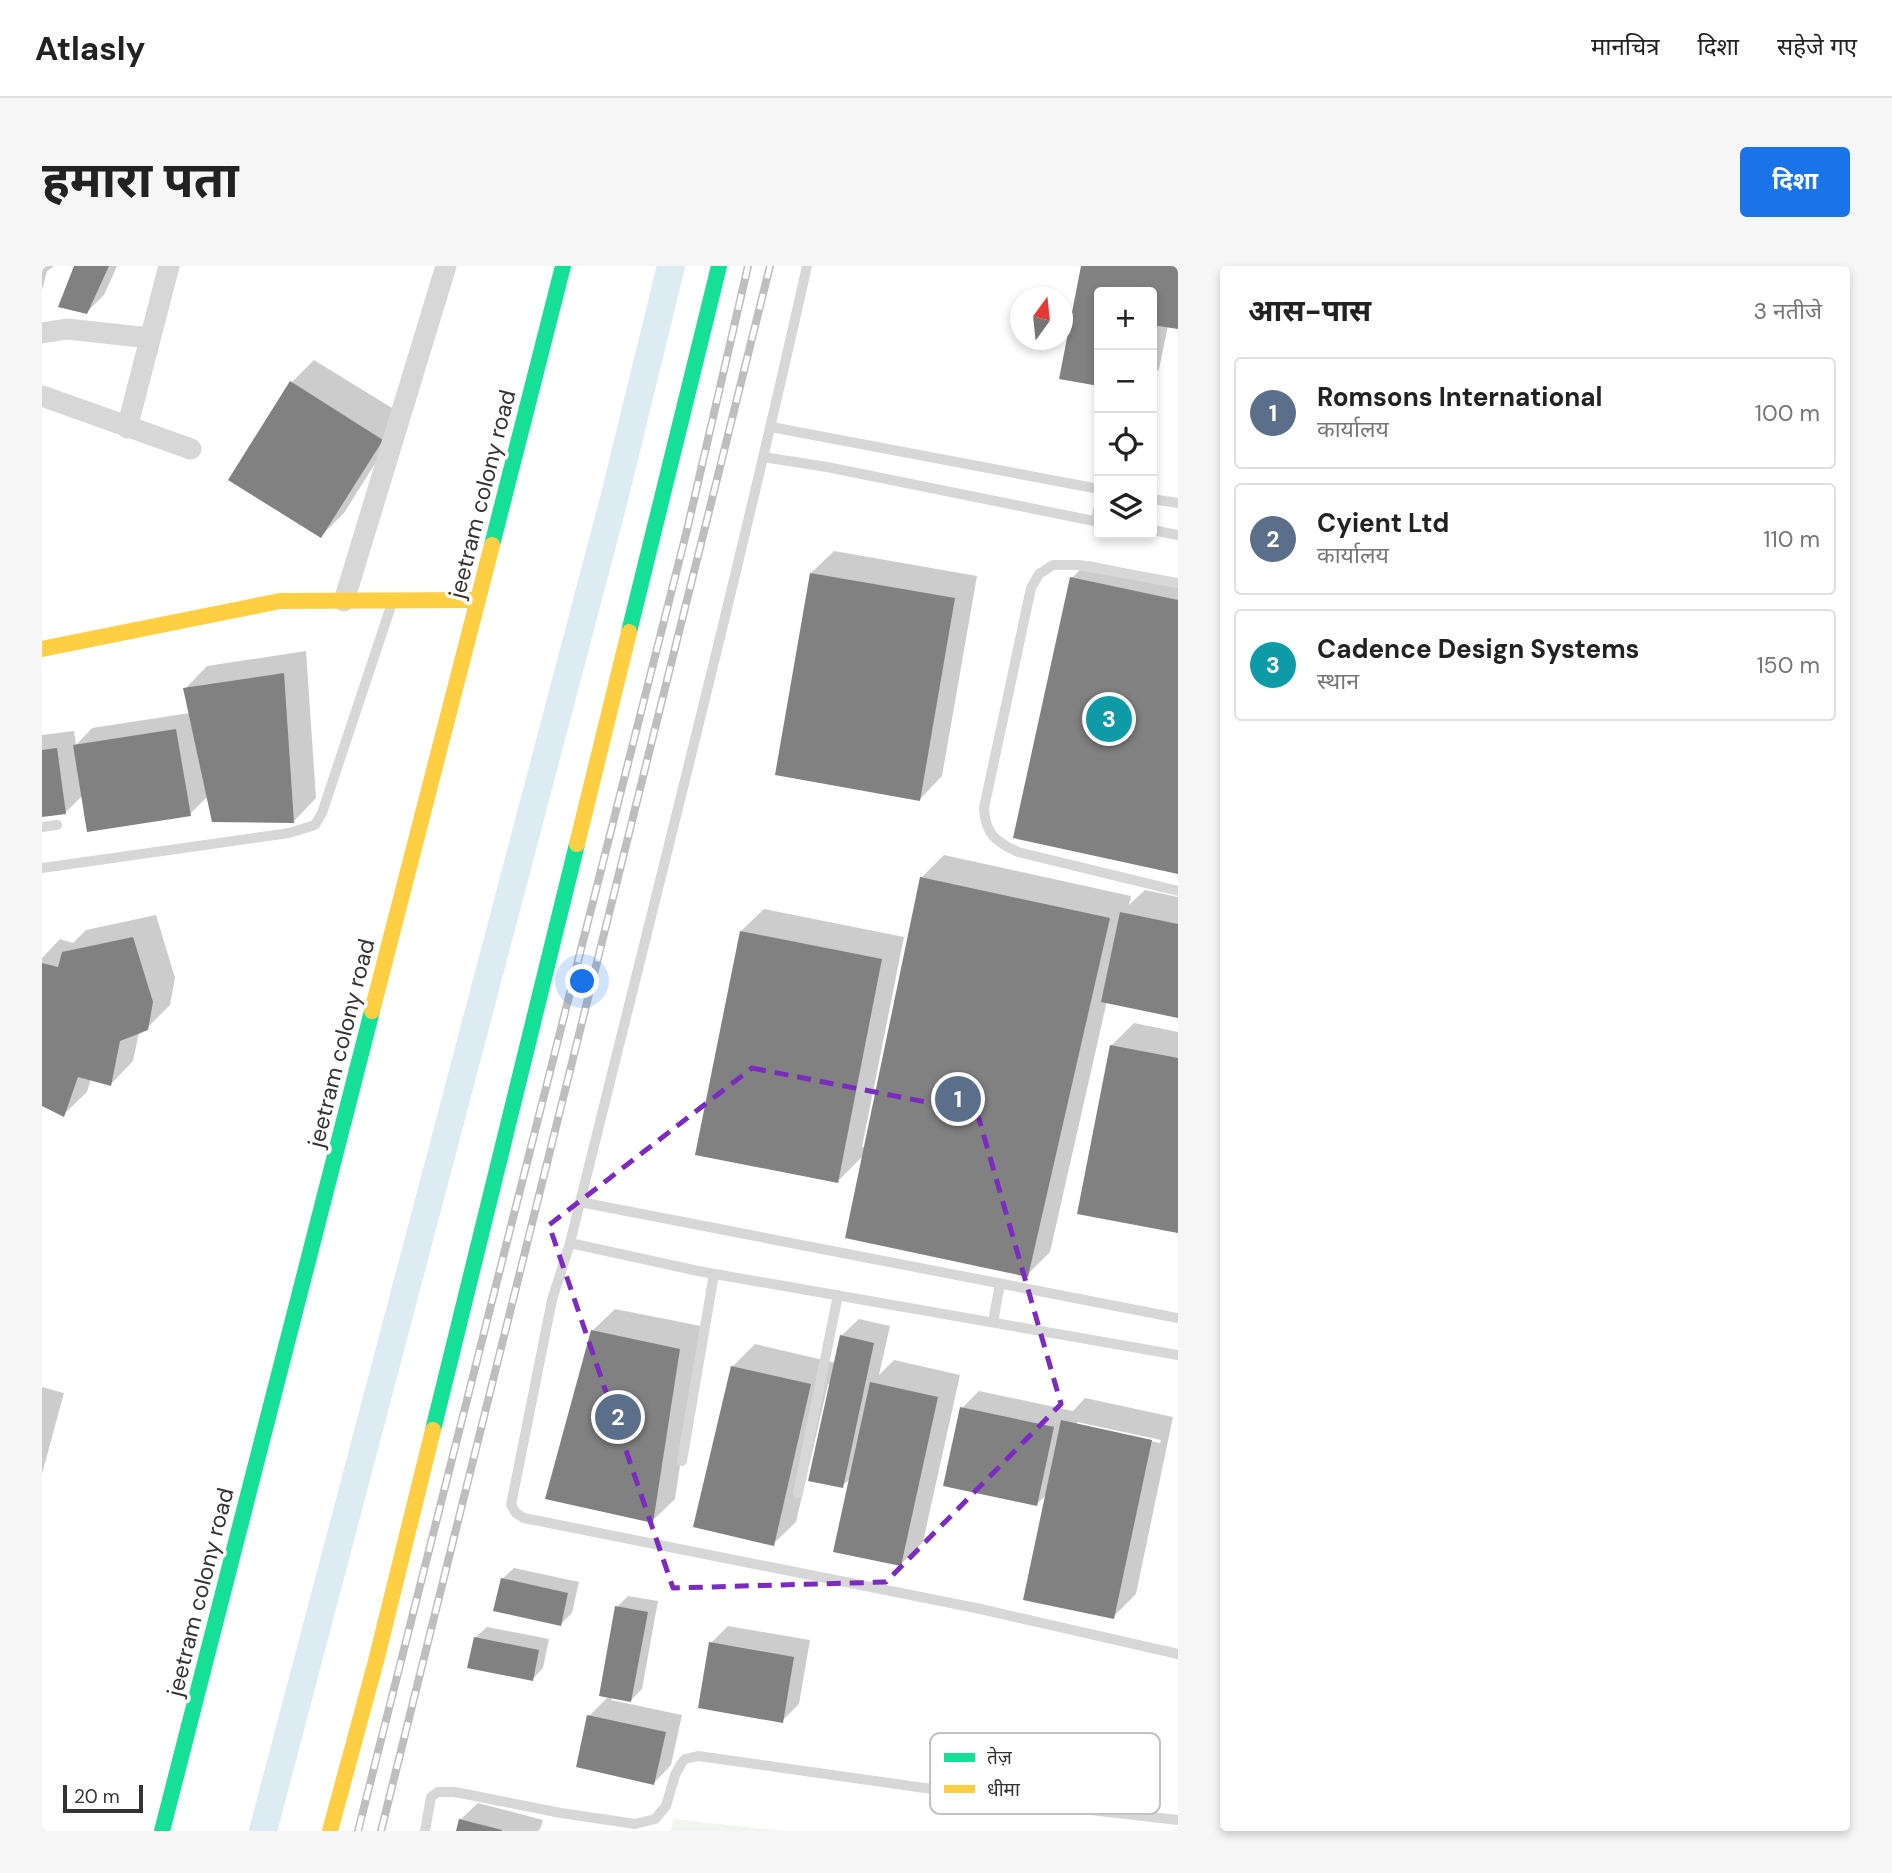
<!DOCTYPE html>
<html lang="hi">
<meta charset="utf-8">
<style>
:root{--surface:#fff;--page:#f6f6f6;--text:#222;--muted:#767676;--line:#e0e0e0;--accent:#1a73e8}
body{margin:0;font-family:"DM Sans","Noto Sans Devanagari",sans-serif;background:var(--page);color:var(--text)}
.controls{position:absolute;right:21px;top:21px;display:grid;overflow:hidden;border-radius:7px;box-shadow:0 4px 10px #0003}
.controls button{width:63px;height:63px;display:grid;place-items:center;padding:0;border:0;border-bottom:2px solid var(--line);background:var(--surface);color:var(--text);font:35px sans-serif}
.compass{position:absolute;left:968px;top:21px;width:63px;height:63px;border-radius:50%;background:var(--surface);box-shadow:0 4px 10px #0003;rotate:15deg}
.scale{position:absolute;left:21px;bottom:18px;width:80px;box-sizing:border-box;padding-left:7px;border:4px solid #333;border-top:0;font-size:19px;line-height:24px;white-space:nowrap;color:#333;-webkit-text-stroke:5px #fff;paint-order:stroke}
.you{position:absolute;left:541px;top:716px;width:24px;height:24px;margin:-18px;border:5px solid #fff;border-radius:50%;background:#1a73e8;box-shadow:0 0 0 10px #1a73e833}
.badge{display:grid;place-items:center;width:46px;height:46px;border-radius:50%;background:var(--accent);color:#fff;font-size:23px;font-weight:700}
.pin{position:absolute;translate:-50% -50%;border:4px solid #fff;box-shadow:0 2px 7px #0006}
.list{margin:0;padding:0;list-style:none}
h2{display:flex;justify-content:space-between;align-items:center;height:91px;margin:0;padding:0 28px;font-size:30px}
h2 small{font-size:23px;font-weight:400;color:var(--muted)}
.list li{display:grid;grid-template-columns:46px 1fr auto;gap:21px;align-items:center;box-sizing:border-box;height:112px;margin:0 14px 14px;padding:0 14px;border:2px solid var(--line);border-radius:7px}
.list b{display:block;font-size:26px;white-space:nowrap}
.list p{margin:0;font-size:23px;white-space:nowrap;color:var(--muted)}
.list em{font-size:23px;font-style:normal;color:var(--muted)}
.icon{flex:none;width:38px;height:38px;fill:none;stroke:currentColor;stroke-width:2;stroke-linecap:round;stroke-linejoin:round}
.map{position:relative;flex:none;width:1136px;height:1565px;overflow:hidden;border-radius:7px}
header{display:flex;align-items:center;gap:42px;box-sizing:border-box;height:98px;padding:0 35px;background:var(--surface);border-bottom:2px solid var(--line)}
header strong{font-size:33px}
nav{display:flex;gap:38px;margin-inline-start:auto;font-size:24px}
.intro{display:flex;align-items:center;justify-content:space-between;box-sizing:border-box;height:168px;padding:0 42px}
h1{margin:0;font-size:49px}
.button{padding:18px 32px;border-radius:7px;background:var(--accent);color:#fff;font-size:24px;font-weight:700}
main{display:flex;gap:42px;padding:0 42px}
aside{flex:1;background:var(--surface);border-radius:7px;box-shadow:0 4px 10px #0003}
.map>svg:first-child{display:block}
</style>
<header>
<strong>Atlasly</strong>
<nav><a>मानचित्र</a><a>दिशा</a><a>सहेजे गए</a></nav>
</header>
<div class="intro"><h1>हमारा पता</h1><a class="button">दिशा</a></div>
<main>
<div class="map">
<svg width="1136" height="1565" viewBox="0 0 1136 1565">
<rect width="100%" height="100%" fill="#fff"/>
<path fill="#f1f5ed" d="M631 1553 741 1565H629Z"/>
<g fill="#0003" fill-rule="evenodd">
<path d="M0 0H12L5 5 0 24Z"/>
<path d="M34 0H75L62 29 45 46Z"/>
<path d="M1040 0H1136V61L1126 60 1117 103 1110 111V26H1057V119L1019 112Z"/>
<path d="M272 94 363 150 302 247 279 270 250 116Z"/>
<path d="M792 285 935 310 900 510 878 533 769 307Z"/>
<path d="M1047 295 1136 314V606L1030 312Z"/>
<path d="M264 385 274 532 252 555 166 530 148 548 41 529 23 547 0 550V469L32 465 34 479 50 462 148 447 143 423 165 400Z"/>
<path d="M902 589 1089 630 1087 639 1103 624 1136 631V750L1065 735 1008 986 985 1009 822 889 795 916 699 665 722 643 862 671 820 881H823L879 612Z"/>
<path d="M114 649 133 712 128 739 105 762 97 766 91 795 69 818 49 813 45 826 22 848 0 839V692L18 673 31 677 44 664Z"/>
<path d="M1092 757 1136 766V966L1069 780Z"/>
<path d="M573 1043 659 1060 633 1233 610 1255 550 1065Z"/>
<path d="M817 1053 848 1060 837 1109 852 1094 918 1109 881 1276 859 1298 809 1212 800 1220 789 1118H786L754 1256 731 1278 690 1101 713 1078 794 1097 799 1070Z"/>
<path d="M0 1121 22 1127 0 1208Z"/>
<path d="M937 1125 1031 1145 1043 1132 1131 1151 1094 1328 1071 1351 1005 1228 995 1238 920 1142ZM1035 1156 1119 1174 1118 1177 1035 1159Z"/>
<path d="M472 1302 537 1316 530 1347 519 1358 460 1313Z"/>
<path d="M586 1330 616 1335 600 1423 589 1434 570 1431 569 1434 640 1449 629 1499 612 1517 547 1450 567 1430 575 1341Z"/>
<path d="M686 1360 768 1374 757 1438 740 1455 669 1377Z"/>
<path d="M445 1361 507 1373 501 1402 490 1414 433 1372Z"/>
<path d="M436 1537 501 1554 499 1561 496 1565H416L418 1554Z"/>
</g>
<g fill="none" stroke-linecap="round" stroke-linejoin="round">
<path stroke="#ddebf3" stroke-width="28" d="M221 1565 572 233 629 0"/>
</g>
<g fill="#818181">
<path d="M32 0H67L45 48 16 41Z"/>
<path d="M1039 0H1136V63L1110 59V26H1057V120L1017 113Z"/>
<path d="M248 115 341 174 279 272 186 214Z"/>
<path d="M768 307 913 332 878 535 733 509Z"/>
<path d="M1028 311 1136 334V608L971 572Z"/>
<path d="M242 407 252 557 170 556 141 422Z"/>
<path d="M134 463 149 550 45 566 31 479Z"/>
<path d="M15 482 24 548 0 551V484Z"/>
<path d="M878 611 1068 652 986 1011 803 972Z"/>
<path d="M1078 646 1136 658V752L1059 736Z"/>
<path d="M698 665 840 693 796 917 653 889Z"/>
<path d="M91 671 111 736 106 764 78 775 69 820 36 811 22 851 0 840V697L16 701 20 686Z"/>
<path d="M1068 779 1136 792V967L1035 948Z"/>
<path d="M549 1064 638 1083 611 1257 503 1233Z"/>
<path d="M798 1069 832 1077 801 1222 766 1215Z"/>
<path d="M689 1100 769 1118 732 1280 651 1261Z"/>
<path d="M828 1116 896 1131 859 1300 791 1286Z"/>
<path d="M918 1141 1012 1161 995 1240 901 1220Z"/>
<path d="M1019 1154 1110 1174 1072 1353 981 1334Z"/>
<path d="M459 1312 526 1327 519 1360 451 1345Z"/>
<path d="M573 1340 606 1346 589 1436 557 1430Z"/>
<path d="M432 1371 497 1384 491 1415 425 1402Z"/>
<path d="M667 1376 752 1391 741 1457 656 1442Z"/>
<path d="M545 1449 624 1466 612 1519 534 1501Z"/>
<path d="M417 1553 460 1564V1565H414Z"/>
</g>
<g fill="none" stroke-linecap="round" stroke-linejoin="round">
<g stroke="#d7d7d7" stroke-width="10">
<path d="M765 0C692 327 608 652 528 977L510 1034 469 1239 474 1247 482 1252 934 1342 1136 1388"/>
<path d="M729 161 1057 223"/>
<path d="M721 191 785 201 1057 256"/>
<path d="M1110 233 1136 237"/>
<path d="M1054 255 1057 240"/>
<path d="M1110 264 1136 269"/>
<path d="M1136 317 1037 299H1011L997 308 989 322 942 542C943 568 954 576 976 586L1136 625"/>
<path d="M0 561 15 559"/>
<path d="M0 602 247 567 273 559 280 547 350 337"/>
<path d="M538 936 1136 1052"/>
<path d="M528 977 656 1005 1136 1089"/>
<path d="M951 1056 958 1018"/>
<path d="M640 1195 672 1008"/>
<path d="M756 1227 796 1029"/>
<path d="M383 1565 389 1531 396 1526H413L519 1547 593 1558 613 1553 624 1540 633 1509 639 1498 643 1493 656 1490 996 1538 1136 1554"/>
</g>
<g stroke="#d7d7d7" stroke-width="21">
<path d="M0 67 25 63 108 72"/>
<path d="M0 130 149 183"/>
<path d="M85 162 127 0"/>
<path d="M302 335 404 0"/>
</g>
<g stroke="#16e098" stroke-width="16">
<path d="M450 279 521 0"/>
<path d="M587 366 677 0"/>
<path d="M391 1164 535 578"/>
<path d="M120 1565 330 745"/>
</g>
<g stroke="#ffcf43" stroke-width="16">
<path d="M0 383 238 335 436 334"/>
<path d="M535 578 587 366"/>
<path d="M330 745 450 279"/>
<path d="M288 1565 334 1395 391 1164"/>
</g>
<g stroke="#bebebe" stroke-width="8">
<g id="rail">
<path d="M316 1565 645 264 706 0"/>
<path d="M339 1565 728 0"/>
</g>
</g>
<use href="#rail" stroke="#fff" stroke-width="5" stroke-dasharray="16" stroke-linecap="butt"/>
</g>
<path fill="none" stroke="#7b2cbf" stroke-width="5" stroke-dasharray="14 9" stroke-linejoin="round" d="M710 802 935 846 1019 1138 844 1316 631 1322 507 959Z"/>
<g text-anchor="middle" dominant-baseline="central" stroke-width="7" stroke-linejoin="round" paint-order="stroke">
<g font-size="23" fill="#333" stroke="#fff">
<text transform="translate(440 228) rotate(-76)">jeetram colony road</text>
<text transform="translate(299 777) rotate(-76)">jeetram colony road</text>
<text transform="translate(158 1326) rotate(-76)">jeetram colony road</text>
</g>
</g>
<rect x="888" y="1467" width="230" height="81" rx="10" fill="#fff" stroke="#c2c2c2" stroke-width="2"/>
<rect x="902" y="1487" width="31" height="9" fill="#16e098"/>
<rect x="902" y="1519" width="31" height="8" fill="#ffcf43"/>
<g font-size="19" fill="#333">
<text x="945" y="1498">तेज़</text>
<text x="945" y="1530">धीमा</text>
</g>
</svg>
<div class="controls">
<button>+</button>
<button>−</button>
<button><svg class="icon" aria-label="locate" viewBox="0 0 24 24"><circle cx="12" cy="12" r="6"/><path d="M12 2v4M12 18v4M2 12h4M18 12h4"/></svg></button>
<button><svg class="icon" aria-label="layers" viewBox="0 0 24 24"><path d="M12 4l9 5-9 5-9-5zM3 14l9 5 9-5"/></svg></button>
</div>
<svg class="compass" viewBox="-18 -18 36 36"><path d="M0-13l5 13h-10z" fill="#e53935"/><path d="M0 13l5-13h-10z" fill="#767676"/></svg>
<div class="scale">20 m</div>
<div class="you"></div>
<div class="pin badge" style="left:916px;top:833px;background:#5c6f8a">1</div>
<div class="pin badge" style="left:576px;top:1151px;background:#5c6f8a">2</div>
<div class="pin badge" style="left:1067px;top:453px;background:#0f9aa8">3</div>
</div>
<aside>
<h2>आस-पास<small>3 नतीजे</small></h2>
<ul class="list">
<li><span class="badge" style="background:#5c6f8a">1</span><div><b>Romsons International</b><p>कार्यालय</p></div><em>100 m</em></li>
<li><span class="badge" style="background:#5c6f8a">2</span><div><b>Cyient Ltd</b><p>कार्यालय</p></div><em>110 m</em></li>
<li><span class="badge" style="background:#0f9aa8">3</span><div><b>Cadence Design Systems</b><p>स्थान</p></div><em>150 m</em></li>
</ul>
</aside>
</main>
